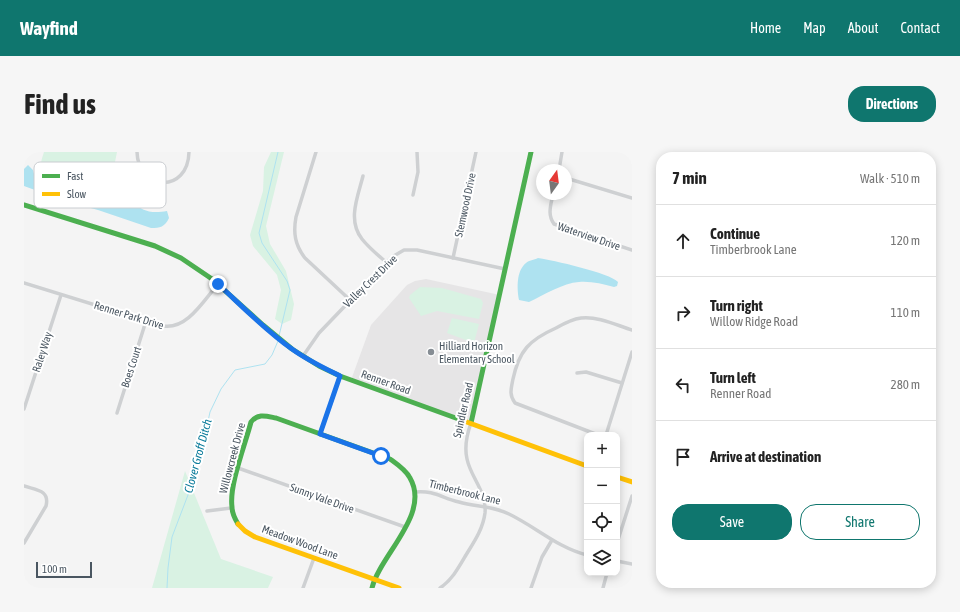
<!DOCTYPE html>
<meta charset="utf-8">
<style>
:root{--surface:#fff;--page:#f6f6f6;--text:#222;--muted:#767676;--line:#e0e0e0;--accent:#0f766e}
body{margin:0;font-family:"Asap Condensed",sans-serif;background:var(--page);color:var(--text)}
.controls{position:absolute;right:12px;bottom:12px;display:grid;overflow:hidden;border-radius:8px;box-shadow:0 2px 10px #0003}
.controls button{width:36px;height:36px;display:grid;place-items:center;padding:0;border:0;border-bottom:1px solid var(--line);background:var(--surface);color:var(--text);font:20px sans-serif}
.compass{position:absolute;left:512px;top:12px;width:36px;height:36px;border-radius:50%;background:var(--surface);box-shadow:0 2px 10px #0003;rotate:14deg}
.scale{position:absolute;left:12px;bottom:10px;width:56px;box-sizing:border-box;padding-left:4px;border:2px solid #4a5661;border-top:0;font-size:11px;line-height:14px;white-space:nowrap;color:#4a5661;-webkit-text-stroke:3px #fff;paint-order:stroke}
.stop{position:absolute;width:12px;height:12px;margin:-9px;border:3px solid #1a73e8;border-radius:50%;background:#fff}
.stop.end{background:#1a73e8;border-color:#fff;box-shadow:0 1px 4px #0008}
.list{margin:0;padding:0;list-style:none}
h2{display:flex;justify-content:space-between;align-items:center;height:52px;margin:0;padding:0 16px;font-size:17px}
h2 small{font-size:13px;font-weight:400;color:var(--muted)}
.list li{display:grid;grid-template-columns:26px 1fr auto;gap:12px;align-items:center;box-sizing:border-box;height:72px;padding:0 16px;border-top:1px solid var(--line)}
.list b{display:block;font-size:15px;white-space:nowrap}
.list p{margin:0;font-size:13px;white-space:nowrap;color:var(--muted)}
.list em{font-size:13px;font-style:normal;color:var(--muted)}
.actions{display:flex;gap:8px;padding:12px 16px}
.actions a{flex:1;padding:9px 0;border:1px solid var(--accent);border-radius:16px;text-align:center;font-size:14px;color:var(--accent)}
.actions .main{background:var(--accent);color:#fff}
.icon{flex:none;width:22px;height:22px;fill:none;stroke:currentColor;stroke-width:2;stroke-linecap:round;stroke-linejoin:round}
.map{position:relative;flex:none;width:608px;height:436px;overflow:hidden;border-radius:16px}
header{display:flex;align-items:center;gap:24px;box-sizing:border-box;height:56px;padding:0 20px;background:var(--accent);color:#fff}
header strong{font-size:19px}
nav{display:flex;gap:22px;margin-inline-start:auto;font-size:14px}
.intro{display:flex;align-items:center;justify-content:space-between;box-sizing:border-box;height:96px;padding:0 24px}
h1{margin:0;font-size:28px}
.button{padding:10px 18px;border-radius:16px;background:var(--accent);color:#fff;font-size:14px;font-weight:700}
main{display:flex;gap:24px;padding:0 24px}
aside{flex:1;background:var(--surface);border-radius:16px;box-shadow:0 2px 10px #0003}
.map>svg:first-child{display:block}
</style>
<header>
<strong>Wayfind</strong>
<nav><a>Home</a><a>Map</a><a>About</a><a>Contact</a></nav>
</header>
<div class="intro"><h1>Find us</h1><a class="button">Directions</a></div>
<main>
<div class="map">
<svg width="608" height="436" viewBox="0 0 608 436">
<rect width="100%" height="100%" fill="#f4f4f4"/>
<path fill="#e6e5e6" d="M402 127 476 143 447 271 327 228 347 173 383 133 391 129Z"/>
<g fill="#d9f2e3">
<path d="M20 0H93L91 10 82 28 56 42 41 40 31 32 19 27C14 18 17 9 20 0Z"/>
<path d="M247 0H260L242 74 246 92 262 119 270 152 267 168 258 172 251 167 257 138 253 123 229 94 226 83 239 39 240 15Z"/>
<path d="M396 135 418 136 457 147 459 151 455 167 413 159 397 164 385 146 386 143Z"/>
<path d="M428 166 455 172 450 191 423 181Z"/>
<path d="M161 319 197 407 249 425 244 436H128Z"/>
</g>
<g fill="#aee2f0">
<path d="M4 13 9 18 12 29C17 33 23 33 29 36 33 38 36 42 39 44 54 51 56 47 69 41 75 39 81 38 87 36 110 45 112 65 143 59L145 66C141 75 136 76 127 76L74 58 41 49 0 34V17Z"/>
<path d="M514 106C528 108 586 121 594 130L593 134 590 135C578 132 567 129 555 130 539 131 520 143 505 150L495 148C493 137 492 119 502 111 505 108 510 108 514 106Z"/>
</g>
<g fill="none" stroke-linecap="round" stroke-linejoin="round">
<g stroke="#aee2f0" stroke-width="1">
<path d="M254 0 235 81 238 91 263 129 266 138 255 184"/>
<path d="M143 436 144 416 148 385 167 335 178 297 186 260 197 237 211 218 241 212 248 203 254 189"/>
</g>
<g stroke="#ced0d2" stroke-width="3.5">
<path d="M113 0C114 39 164 42 165 0"/>
<path d="M292 0 272 65C269 81 271 93 281 106L326 148"/>
<path d="M535 18 538 0"/>
<path d="M339 24C334 44 323 68 338 87 345 96 354 103 363 111"/>
<path d="M542 26 608 46"/>
<path d="M529 42C527 53 523 62 530 72L608 98"/>
<path d="M389 43 394 20 393 0"/>
<path d="M429 106 452 0"/>
<path d="M0 131 139 174C163 178 180 148 194 132"/>
<path d="M279 204 295 181 368 105 380 98H393L481 117"/>
<path d="M553 221 562 220 598 231"/>
<path d="M0 257 37 143"/>
<path d="M93 261 122 169"/>
<path d="M296 283 316 224"/>
<path d="M574 283 491 251C485 243 487 237 489 227 495 199 505 188 532 176 539 172 549 167 557 166 574 164 592 173 608 178"/>
<path d="M582 283 608 200"/>
<path d="M214 316 381 375"/>
<path d="M0 334C12 338 26 338 22 354L0 391"/>
<path d="M391 340C410 338 418 346 435 350 451 355 470 354 485 362 512 375 534 396 563 403"/>
<path d="M183 359 207 356"/>
<path d="M593 391 608 344"/>
<path d="M593 409 608 412"/>
<path d="M279 436 290 406"/>
<path d="M416 436C428 428 435 415 442 403 450 390 459 377 461 361 463 340 447 326 443 307 440 294 443 282 447 271"/>
<path d="M507 436 518 405 528 388"/>
<path d="M579 436 583 421"/>
</g>
<g stroke="#4caf50" stroke-width="5">
<path d="M0 53 131 94 157 106 188 127 239 173 268 197 295 214 316 224 440 269"/>
<path d="M447 271 507 0"/>
<path d="M214 372C211 367 208 361 208 355 205 333 221 293 227 270 234 261 242 264 252 266L366 307C373 312 382 318 386 326 407 362 356 403 348 436"/>
</g>
<g stroke="#ffc107" stroke-width="5">
<path d="M440 269 563 314"/>
<path d="M593 325 608 330"/>
<path d="M214 372 221 379 231 385 375 436"/>
</g>
</g>
<g fill="none" stroke-linecap="round" stroke-linejoin="round">
<path stroke="#1a73e8" stroke-width="5" d="M194 132C218 154 241 178 268 197 283 208 300 216 316 224L296 282 357 304"/>
</g>
<circle fill="#868d94" stroke="#fff" stroke-width="1.5" cx="407" cy="200" r="4"/>
<g text-anchor="middle" dominant-baseline="central" stroke-width="4" stroke-linejoin="round" paint-order="stroke">
<g font-size="11" fill="#4a5661" stroke="#fff">
<text transform="translate(441 53) rotate(-78)">Stemwood Drive</text>
<text transform="translate(565 84) rotate(19)">Waterview Drive</text>
<text transform="translate(346 129) rotate(-44)">Valley Crest Drive</text>
<text transform="translate(105 163) rotate(17)">Renner Park Drive</text>
<text transform="translate(18 200) rotate(-72)">Raley Way</text>
<text transform="translate(107 215) rotate(-72)">Boes Court</text>
<text transform="translate(362 230) rotate(20)">Renner Road</text>
<text transform="translate(439 258) rotate(-77)">Spindler Road</text>
<text transform="translate(208 306) rotate(-75)">Willowcreek Drive</text>
<text transform="translate(441 340) rotate(14)">Timberbrook Lane</text>
<text transform="translate(298 346) rotate(20)">Sunny Vale Drive</text>
<text transform="translate(276 390) rotate(20)">Meadow Wood Lane</text>
</g>
<g font-size="11" fill="#4a5661" stroke="#fff" text-anchor="start">
<text x="415" y="194">Hilliard Horizon<tspan x="415" dy="13">Elementary School</tspan></text>
</g>
<g font-size="12" font-style="italic" fill="#0c7c9b" stroke="#fff">
<text transform="translate(174 304) rotate(-75)">Clover Groff Ditch</text>
</g>
</g>
<rect x="10" y="10" width="132" height="46" rx="6" fill="#fff" stroke="#c9ccd0" stroke-width="1"/>
<rect x="18" y="22" width="18" height="4" fill="#4caf50"/>
<rect x="18" y="40" width="18" height="4" fill="#ffc107"/>
<g font-size="11" fill="#4a5661">
<text x="43" y="28">Fast</text>
<text x="43" y="46">Slow</text>
</g>
</svg>
<div class="controls">
<button>+</button>
<button>−</button>
<button><svg class="icon" aria-label="locate" viewBox="0 0 24 24"><circle cx="12" cy="12" r="6"/><path d="M12 2v4M12 18v4M2 12h4M18 12h4"/></svg></button>
<button><svg class="icon" aria-label="layers" viewBox="0 0 24 24"><path d="M12 4l9 5-9 5-9-5zM3 14l9 5 9-5"/></svg></button>
</div>
<svg class="compass" viewBox="-18 -18 36 36"><path d="M0-13l5 13h-10z" fill="#e53935"/><path d="M0 13l5-13h-10z" fill="#767676"/></svg>
<div class="scale">100 m</div>
<div class="stop" style="left:357px;top:304px"></div>
<div class="stop end" style="left:194px;top:132px"></div>
</div>
<aside>
<h2>7 min<small>Walk · 510 m</small></h2>
<ul class="list">
<li><svg class="icon" aria-label="ahead" viewBox="0 0 24 24"><path d="M12 20V5M6 11l6-6 6 6"/></svg><div><b>Continue</b><p>Timberbrook Lane</p></div><em>120 m</em></li>
<li><svg class="icon" aria-label="right" viewBox="0 0 24 24"><path d="M7 20v-9h11M14 6l5 5-5 5"/></svg><div><b>Turn right</b><p>Willow Ridge Road</p></div><em>110 m</em></li>
<li><svg class="icon" aria-label="left" viewBox="0 0 24 24"><path d="M17 20v-9H6M10 6l-5 5 5 5"/></svg><div><b>Turn left</b><p>Renner Road</p></div><em>280 m</em></li>
<li><svg class="icon" aria-label="arrive" viewBox="0 0 24 24"><path d="M6 21V4h12l-3 4 3 4H6"/></svg><div><b>Arrive at destination</b></div></li>
</ul>
<div class="actions"><a class="main">Save</a><a>Share</a></div>
</aside>
</main>
